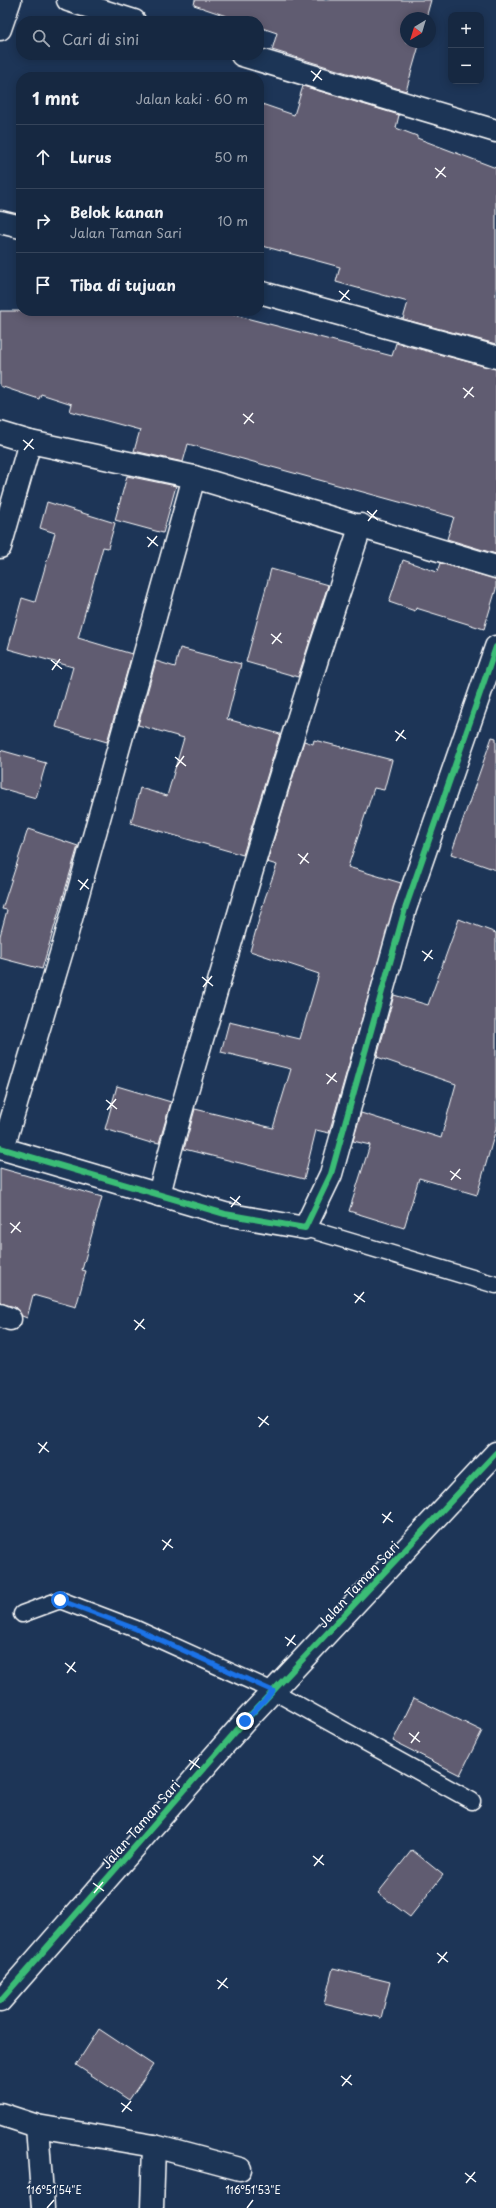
<!DOCTYPE html>
<html lang="id">
<meta charset="utf-8">
<style>
:root{--surface:#162841;--page:#23344c;--text:#f1f3f6;--muted:#9ea6b1;--line:#35445a}
body{margin:0;font-family:"Playpen Sans",sans-serif;background:var(--page);color:var(--text)}
.controls{position:absolute;right:12px;top:12px;display:grid;overflow:hidden;border-radius:8px;box-shadow:0 2px 10px #0003}
.controls button{width:36px;height:36px;display:grid;place-items:center;padding:0;border:0;border-bottom:1px solid var(--line);background:var(--surface);color:var(--text);font:20px sans-serif}
.compass{position:absolute;left:400px;top:12px;width:36px;height:36px;border-radius:50%;background:var(--surface);box-shadow:0 2px 10px #0003;rotate:218deg}
.stop{position:absolute;width:12px;height:12px;margin:-9px;border:3px solid #1a73e8;border-radius:50%;background:#fff}
.stop.end{background:#1a73e8;border-color:#fff;box-shadow:0 1px 4px #0008}
.list{margin:0;padding:0;list-style:none}
h2{display:flex;justify-content:space-between;align-items:center;height:52px;margin:0;padding:0 16px;font-size:17px}
h2 small{font-size:13px;font-weight:400;color:var(--muted)}
.list li{display:grid;grid-template-columns:26px 1fr auto;gap:12px;align-items:center;box-sizing:border-box;height:64px;padding:0 16px;border-top:1px solid var(--line)}
.list b{display:block;font-size:15px;white-space:nowrap}
.list p{margin:0;font-size:13px;white-space:nowrap;color:var(--muted)}
.list em{font-size:13px;font-style:normal;color:var(--muted)}
.icon{flex:none;width:22px;height:22px;fill:none;stroke:currentColor;stroke-width:2;stroke-linecap:round;stroke-linejoin:round}
.map{position:relative;flex:none;width:496px;height:2208px;overflow:hidden}
.search{position:absolute;background:var(--surface);box-shadow:0 2px 10px #0003;left:16px;top:16px;width:248px;height:44px;display:flex;align-items:center;gap:10px;box-sizing:border-box;padding:0 14px;border-radius:16px;color:var(--muted);font-size:15px}
.panel{position:absolute;background:var(--surface);box-shadow:0 2px 10px #0003;left:16px;top:72px;width:248px;height:244px;border-radius:16px}
.map>svg:first-child{display:block}
</style>
<div class="map">
<svg width="496" height="2208" viewBox="0 0 496 2208">
<rect width="100%" height="100%" fill="#1d3557"/>
<filter id="ink" filterUnits="userSpaceOnUse"><feTurbulence type="fractalNoise" baseFrequency=".025" numOctaves="2"/><feDisplacementMap in="SourceGraphic" scale="8" xChannelSelector="R" yChannelSelector="G"/><feConvolveMatrix kernelMatrix="1 2 1 2 8 2 1 2 1" color-interpolation-filters="sRGB"/></filter>
<g filter="url(#ink)">
<g fill="#615c71" stroke="#fff">
<path d="M195 0H431L426 18H406V42H420L406 91 272 50 277 33 259 27V21H241L194 5Z"/>
<path d="M303 86 399 115 396 128 417 136V138L496 168V344L403 319 408 302 336 282 340 267 259 245V103L294 115Z"/>
<path d="M0 311H219L392 356 396 343 496 369V554L447 539 454 517 188 444 183 462 134 451 140 430 70 411 72 404 41 394 39 399 0 386Z"/>
<path d="M127 476 176 486 163 533 115 520Z"/>
<path d="M47 502 115 523 108 548 103 547 78 638 132 654 107 742 56 727 73 667 8 649 22 598 35 602 55 533 40 528Z"/>
<path d="M403 560 437 572 440 563 496 579V589L484 629 416 608 415 611 389 602Z"/>
<path d="M271 569 328 585 298 677 246 662Z"/>
<path d="M180 648 241 664 227 719 280 734 243 855 131 823 140 788 167 796 184 738 138 725 156 661 175 667Z"/>
<path d="M492 737 496 738V870L451 854Z"/>
<path d="M314 740 392 760 384 790 374 788 348 867 401 883 329 1133 316 1130 304 1179 184 1149 195 1109 273 1128 291 1069 221 1052 229 1022 300 1039 319 974 250 951 265 898 277 865 267 862 272 845 304 741 313 744Z"/>
<path d="M0 750 46 763 36 798 0 788Z"/>
<path d="M28 829 78 846 42 969 0 958V936L7 910 2 909Z"/>
<path d="M459 919 496 933V1129L477 1195 419 1178 404 1228 349 1211 370 1145 353 1141 361 1113 441 1138 456 1084 377 1057 394 995 428 1005Z"/>
<path d="M117 1086 171 1102 159 1143 151 1141V1143L105 1129Z"/>
<path d="M0 1168 102 1197 82 1270 86 1271 76 1307 33 1295 27 1318 22 1316 15 1307 0 1303Z"/>
<path d="M414 1698 482 1731 460 1775 393 1741Z"/>
<path d="M412 1850 443 1875 410 1917 378 1893Z"/>
<path d="M333 1968 390 1982 381 2018 324 2004Z"/>
<path d="M99 2029 153 2065 129 2100 76 2065Z"/>
</g>
<g fill="none" stroke-linecap="round" stroke-linejoin="round">
<g stroke="#fff" stroke-width="19">
<g id="service">
<path d="M305 1228 496 1285"/>
<path d="M22 1614 60 1600 136 1629 273 1691 472 1801"/>
</g>
</g>
<g stroke="#fff" stroke-width="25">
<g id="minor">
<path d="M68 0 134 21"/>
<path d="M0 29 10 0"/>
<path d="M242 55 496 131"/>
<path d="M0 222 21 227"/>
<path d="M259 292 496 357"/>
<path d="M0 433 30 442 194 477 496 567"/>
<path d="M0 547 30 442"/>
<path d="M0 1148 225 1214 305 1228 331 1174 405 909 496 647"/>
<path d="M3 1148 64 944 194 477"/>
<path d="M159 1195C179 1112 205 1030 229 948 270 806 314 665 361 525"/>
<path d="M0 1315 10 1319"/>
<path d="M0 2114 37 2126 154 2146 240 2169"/>
<path d="M37 2126 43 2208"/>
<path d="M152 2208 154 2146"/>
</g>
</g>
<g stroke="#fff" stroke-width="25">
<path id="tertiary" d="M0 2001 245 1721 496 1453"/>
</g>
<use href="#service" stroke="#1d3557" stroke-width="16"/>
<use href="#minor" stroke="#1d3557" stroke-width="22"/>
<use href="#tertiary" stroke="#1d3557" stroke-width="22"/>
<g stroke="#1d3557" stroke-width="8">
<g id="cycleway">
<path d="M0 1148 225 1214 305 1228 331 1174 405 909 496 647"/>
<path d="M0 2001 245 1721 496 1453"/>
</g>
</g>
<use href="#cycleway" stroke="#3abd76" stroke-width="6"/>
</g>
</g>
<g fill="none" stroke-linecap="round" stroke-linejoin="round" filter="url(#ink)">
<path stroke="#1a73e8" stroke-width="5" d="M60 1600 136 1629 273 1691 245 1721"/>
</g>
<path fill="none" stroke="#fff" stroke-width="1.5" d="M311 71 322 80M313 81 321 70M435 168 446 177M436 178 445 167M339 291 350 300M340 301 349 290M463 388 474 397M464 398 473 387M243 414 254 423M244 424 253 413M23 440 34 449M24 450 33 439M367 511 378 520M368 521 377 510M147 537 158 546M148 547 157 536M271 634 282 643M272 644 281 633M51 660 62 669M52 670 60 659M395 731 406 739M396 741 404 730M175 757 186 766M176 767 184 756M298 854 309 863M300 864 308 853M78 880 89 889M80 890 88 879M422 951 433 959M424 961 432 950M202 977 213 986M203 987 212 976M326 1074 337 1082M327 1084 336 1073M106 1100 117 1109M107 1110 116 1099M450 1171 461 1179M451 1180 460 1169M230 1197 241 1205M231 1207 240 1196M10 1223 21 1232M11 1233 20 1222M354 1294 365 1302M355 1303 364 1292M134 1320 145 1329M135 1330 144 1319M258 1417 269 1425M259 1427 268 1416M38 1443 49 1452M39 1453 47 1442M382 1514 393 1522M383 1523 391 1512M162 1540 173 1548M163 1550 171 1539M285 1637 296 1645M287 1646 295 1635M65 1663 76 1672M67 1673 75 1662M409 1733 420 1742M411 1743 419 1732M189 1760 200 1768M190 1770 199 1758M313 1856 324 1865M314 1866 323 1855M93 1883 104 1891M94 1893 103 1882M437 1953 448 1962M438 1963 447 1952M217 1980 228 1988M218 1989 227 1978M341 2076 352 2085M342 2086 351 2075M121 2103 132 2111M122 2112 131 2101M465 2173 476 2182M466 2183 475 2172M47 2208 54 2200M247 2208 253 2200"/>
<g text-anchor="middle" dominant-baseline="central" stroke-width="3" stroke-linejoin="round" paint-order="stroke">
<g font-size="13" fill="#fff" stroke="#1d3557">
<text transform="translate(358 1584) rotate(-47)">Jalan Taman Sari</text>
<text transform="translate(140 1824) rotate(-49)">Jalan Taman Sari</text>
</g>
</g>
<g font-size="10" text-anchor="middle" fill="#fff" stroke="#1d3557" stroke-width="3" stroke-linejoin="round" paint-order="stroke">
<text x="54" y="2194">116°51'54"E</text>
<text x="253" y="2194">116°51'53"E</text>
</g>
</svg>
<div class="controls">
<button>+</button>
<button>−</button>
</div>
<svg class="compass" viewBox="-18 -18 36 36"><path d="M0-13l5 13h-10z" fill="#e53935"/><path d="M0 13l5-13h-10z" fill="#9ea6b1"/></svg>
<div class="stop" style="left:60px;top:1600px"></div>
<div class="stop end" style="left:245px;top:1721px"></div>
<div class="search"><svg class="icon" aria-label="search" viewBox="0 0 24 24"><circle cx="10" cy="10" r="6"/><path d="M15 15l6 6"/></svg>Cari di sini</div>
<section class="panel">
<h2>1 mnt<small>Jalan kaki · 60 m</small></h2>
<ul class="list">
<li><svg class="icon" aria-label="ahead" viewBox="0 0 24 24"><path d="M12 20V5M6 11l6-6 6 6"/></svg><div><b>Lurus</b></div><em>50 m</em></li>
<li><svg class="icon" aria-label="right" viewBox="0 0 24 24"><path d="M7 20v-9h11M14 6l5 5-5 5"/></svg><div><b>Belok kanan</b><p>Jalan Taman Sari</p></div><em>10 m</em></li>
<li><svg class="icon" aria-label="arrive" viewBox="0 0 24 24"><path d="M6 21V4h12l-3 4 3 4H6"/></svg><div><b>Tiba di tujuan</b></div></li>
</ul>
</section>
</div>
